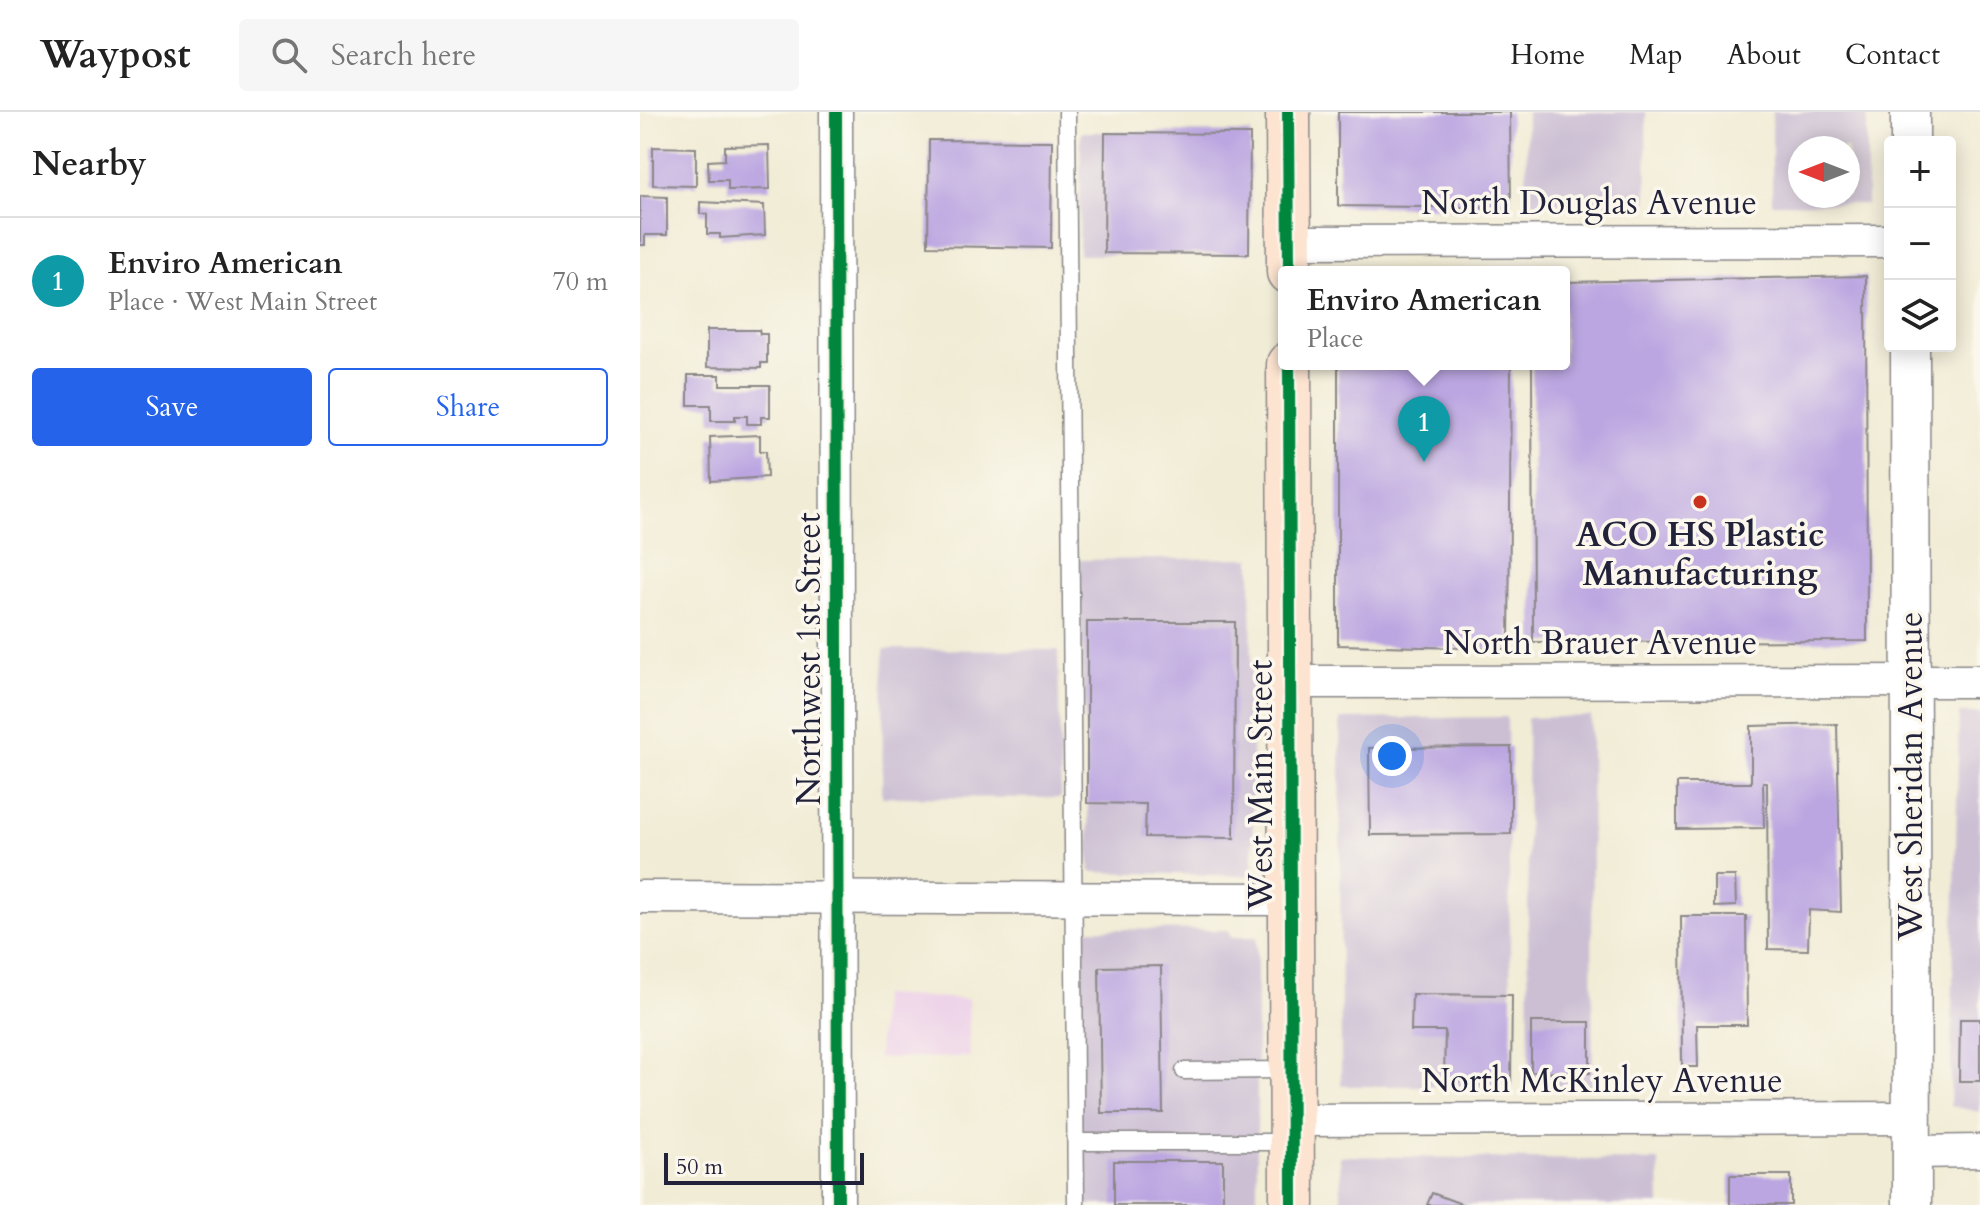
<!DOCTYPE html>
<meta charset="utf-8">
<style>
:root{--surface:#fff;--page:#f6f6f6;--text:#222;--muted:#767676;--line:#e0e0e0;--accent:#2563eb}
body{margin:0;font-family:Cardo,serif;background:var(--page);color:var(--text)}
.controls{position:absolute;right:24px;top:24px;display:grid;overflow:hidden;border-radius:8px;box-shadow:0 4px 20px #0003}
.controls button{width:72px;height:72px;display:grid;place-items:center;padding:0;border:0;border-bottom:2px solid var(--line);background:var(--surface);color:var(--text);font:40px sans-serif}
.compass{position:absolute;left:1148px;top:24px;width:72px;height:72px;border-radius:50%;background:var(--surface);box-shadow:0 4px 20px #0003;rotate:270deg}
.scale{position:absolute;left:24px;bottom:20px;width:200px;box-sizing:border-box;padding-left:8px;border:4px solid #22223b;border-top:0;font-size:22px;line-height:28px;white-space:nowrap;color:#22223b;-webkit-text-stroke:6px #fbf7ec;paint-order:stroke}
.you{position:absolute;left:752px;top:644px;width:28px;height:28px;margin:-20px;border:6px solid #fff;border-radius:50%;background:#1a73e8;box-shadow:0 0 0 12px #1a73e833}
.badge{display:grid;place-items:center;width:52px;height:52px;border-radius:50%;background:var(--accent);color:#fff;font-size:26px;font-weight:700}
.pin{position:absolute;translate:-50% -66px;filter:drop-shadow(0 2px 4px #0008)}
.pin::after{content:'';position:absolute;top:42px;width:28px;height:24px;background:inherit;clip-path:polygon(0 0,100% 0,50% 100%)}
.popup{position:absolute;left:638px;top:154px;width:292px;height:104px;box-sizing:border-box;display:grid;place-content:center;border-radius:8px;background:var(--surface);filter:drop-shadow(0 2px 6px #0005);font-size:26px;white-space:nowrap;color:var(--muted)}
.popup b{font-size:30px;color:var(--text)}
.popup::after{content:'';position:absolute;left:50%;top:100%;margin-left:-16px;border:16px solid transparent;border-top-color:var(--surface)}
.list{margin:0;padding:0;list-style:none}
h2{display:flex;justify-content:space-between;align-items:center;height:104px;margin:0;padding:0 32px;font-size:34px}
h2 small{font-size:26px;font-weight:400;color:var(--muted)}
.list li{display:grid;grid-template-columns:52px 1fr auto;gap:24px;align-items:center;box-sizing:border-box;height:128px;padding:0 32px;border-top:2px solid var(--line)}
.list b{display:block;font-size:30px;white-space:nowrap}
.list p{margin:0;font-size:26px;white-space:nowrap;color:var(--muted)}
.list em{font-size:26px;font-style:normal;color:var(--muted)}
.actions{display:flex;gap:16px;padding:24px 32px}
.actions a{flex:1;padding:18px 0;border:2px solid var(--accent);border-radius:8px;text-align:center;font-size:28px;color:var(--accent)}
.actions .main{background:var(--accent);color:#fff}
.icon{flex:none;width:44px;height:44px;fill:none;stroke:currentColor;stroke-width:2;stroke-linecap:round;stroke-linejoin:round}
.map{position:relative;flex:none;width:1340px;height:1093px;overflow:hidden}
header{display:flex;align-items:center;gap:48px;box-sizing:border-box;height:112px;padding:0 40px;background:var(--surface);border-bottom:2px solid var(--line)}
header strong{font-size:38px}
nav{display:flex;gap:44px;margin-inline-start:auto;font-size:28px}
.search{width:560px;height:72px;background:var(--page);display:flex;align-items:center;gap:20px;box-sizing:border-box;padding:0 28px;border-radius:8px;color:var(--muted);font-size:30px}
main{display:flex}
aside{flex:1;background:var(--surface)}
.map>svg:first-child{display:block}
</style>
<header>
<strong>Waypost</strong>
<div class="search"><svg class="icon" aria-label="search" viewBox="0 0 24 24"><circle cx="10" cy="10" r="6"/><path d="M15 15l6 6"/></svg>Search here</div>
<nav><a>Home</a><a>Map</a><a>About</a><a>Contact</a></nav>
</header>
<main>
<aside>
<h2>Nearby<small></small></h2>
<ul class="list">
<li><span class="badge" style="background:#0f9aa8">1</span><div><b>Enviro American</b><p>Place · West Main Street</p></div><em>70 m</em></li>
</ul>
<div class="actions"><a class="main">Save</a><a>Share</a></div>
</aside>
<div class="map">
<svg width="1340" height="1093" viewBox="0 0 1340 1093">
<rect width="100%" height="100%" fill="#fbf7ec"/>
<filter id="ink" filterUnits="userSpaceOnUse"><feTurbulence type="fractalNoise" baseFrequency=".0125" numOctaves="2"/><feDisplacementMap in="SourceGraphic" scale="16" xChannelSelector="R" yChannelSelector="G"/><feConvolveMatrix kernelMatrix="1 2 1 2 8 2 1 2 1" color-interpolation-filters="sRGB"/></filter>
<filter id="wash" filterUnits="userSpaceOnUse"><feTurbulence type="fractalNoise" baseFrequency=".006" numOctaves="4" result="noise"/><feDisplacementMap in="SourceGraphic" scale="32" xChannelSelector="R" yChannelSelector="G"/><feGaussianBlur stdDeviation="1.8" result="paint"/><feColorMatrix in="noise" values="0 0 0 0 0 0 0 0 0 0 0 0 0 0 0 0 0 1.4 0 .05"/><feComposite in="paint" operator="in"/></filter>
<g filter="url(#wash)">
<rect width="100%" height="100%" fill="#f1ecd5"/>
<path fill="#edd1e9" d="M241 883 328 887 330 945 238 946Z"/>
<g fill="#ccbfd4" fill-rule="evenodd">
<path d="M887 0H1006L1007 91 886 92Z"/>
<path d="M1132 0H1227V92L1132 91ZM1160 36H1208V84H1160Z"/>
<path d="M441 20H611L610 142 439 143Z"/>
<path d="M611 446 613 764 450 760 439 448Z"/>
<path d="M244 537 418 538 421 686 242 685Z"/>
<path d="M1319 601H1340V1000L1310 994Z"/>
<path d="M951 604 953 975 889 976 887 606Z"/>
<path d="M867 605 872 974H701L700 607Z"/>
<path d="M438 817 589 818 590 825H617V1093H438Z"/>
<path d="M700 1044 1019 1049 1020 1093H701Z"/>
</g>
<g id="blocks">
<g fill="#bba6e1">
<path d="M698 0H870L871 96 698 94Z"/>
<path d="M465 21 610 22 609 142 464 141Z"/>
<path d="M289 28 412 29 411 136 288 134Z"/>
<path d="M129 33 130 77 88 78V68H69L68 49 85 48V34Z"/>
<path d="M13 35 56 36V74L13 73Z"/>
<path d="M0 84 27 85V123H5V133H0Z"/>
<path d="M60 90 124 93 125 123 80 126V122H67V102H60Z"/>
<path d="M1226 164 1227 529 893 530 892 252H924V170Z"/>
<path d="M67 218H119L120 222H127V251H121V256L67 255Z"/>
<path d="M698 252H871L869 537 698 533Z"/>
<path d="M48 263H80V273H130V305H121V312H107V304H95V309H71V293H48Z"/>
<path d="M120 323V339H126L127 365 71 369 70 325Z"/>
<path d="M447 510H595L594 726 505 725 506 692 447 691Z"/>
<path d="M1197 612 1201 800 1169 798 1168 838 1128 837 1127 670H1123L1124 716 1037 717V671H1111V614Z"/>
<path d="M871 635V722L730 723 729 636Z"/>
<path d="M1074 764H1095L1096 794 1074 795Z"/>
<path d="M1041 804H1106L1107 913H1057L1058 955H1042Z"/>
<path d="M521 854 523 1001H461L459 855Z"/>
<path d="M772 882 872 883 871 969 804 968 805 919H771Z"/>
<path d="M1320 907H1340V969H1319Z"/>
<path d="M891 910H950V961L891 960Z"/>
<rect x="474" y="1049" width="109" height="44"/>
<rect x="1090" y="1063" width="61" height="30"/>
<path d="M792 1081 824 1093H787Z"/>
</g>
</g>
</g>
<g filter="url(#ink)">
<use href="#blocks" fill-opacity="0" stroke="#8a8788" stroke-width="2"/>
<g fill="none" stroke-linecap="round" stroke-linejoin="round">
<g stroke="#8a8788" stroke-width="19">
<g id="service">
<path d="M427 0 436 1093"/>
<path d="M544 959 650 958"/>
<path d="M437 1030H650"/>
</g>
</g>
<g stroke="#8a8788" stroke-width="35">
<g id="minor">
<path d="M196 0 198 1093"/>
<path d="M649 130 1250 129"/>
<path d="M649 570 1340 569"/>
<path d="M0 785 649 787"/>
<path d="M652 1008 1272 1006"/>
<path d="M1272 1040 1340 1039"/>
</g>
</g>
<g stroke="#8a8788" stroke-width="41">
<g id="tertiary">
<path d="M1270 0V30"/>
<path d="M1270 234 1272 1093"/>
</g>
</g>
<g stroke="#8a8788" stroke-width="47">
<g id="secondary">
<path d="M648 0 649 160"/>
<path d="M649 252 652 1093"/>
</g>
</g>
<use href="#service" stroke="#fff" stroke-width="16"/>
<use href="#minor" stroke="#fff" stroke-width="32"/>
<use href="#tertiary" stroke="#fff" stroke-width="38"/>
<use href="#secondary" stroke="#fde4d1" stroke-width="44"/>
<g stroke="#fbf7ec" stroke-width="17">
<g id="cycleway">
<path d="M196 0 198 1093"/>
<path d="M648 0 649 160"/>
<path d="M649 252 652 1093"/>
</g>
</g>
<use href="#cycleway" stroke="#00873e" stroke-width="12"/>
</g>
</g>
<circle fill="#c8321e" stroke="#fbf7ec" stroke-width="3" cx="1060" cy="390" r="8"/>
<g text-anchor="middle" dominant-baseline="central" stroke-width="7" stroke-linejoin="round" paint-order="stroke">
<g font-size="34" fill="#22223b" stroke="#fbf7ec">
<text x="949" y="91">North Douglas Avenue</text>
<text x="960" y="531">North Brauer Avenue</text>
<text transform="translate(169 547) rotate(-90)">Northwest 1st Street</text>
<text transform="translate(1271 664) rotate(-90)">West Sheridan Avenue</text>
<text transform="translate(621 673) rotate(-90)">West Main Street</text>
<text x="962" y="969">North McKinley Avenue</text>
</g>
<g font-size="34" font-weight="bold" fill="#22223b" stroke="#fbf7ec">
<text x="1060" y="423">ACO HS Plastic<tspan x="1060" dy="39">Manufacturing</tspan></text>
</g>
</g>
</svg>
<div class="controls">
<button>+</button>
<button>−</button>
<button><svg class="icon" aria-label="layers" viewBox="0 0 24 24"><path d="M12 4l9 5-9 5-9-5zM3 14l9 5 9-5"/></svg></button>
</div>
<svg class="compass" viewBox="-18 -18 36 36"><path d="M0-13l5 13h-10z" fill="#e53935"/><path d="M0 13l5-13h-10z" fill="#767676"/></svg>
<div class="scale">50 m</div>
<div class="you"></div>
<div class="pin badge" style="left:784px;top:350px;background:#0f9aa8">1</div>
<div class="popup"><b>Enviro American</b>Place</div>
</div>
</main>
